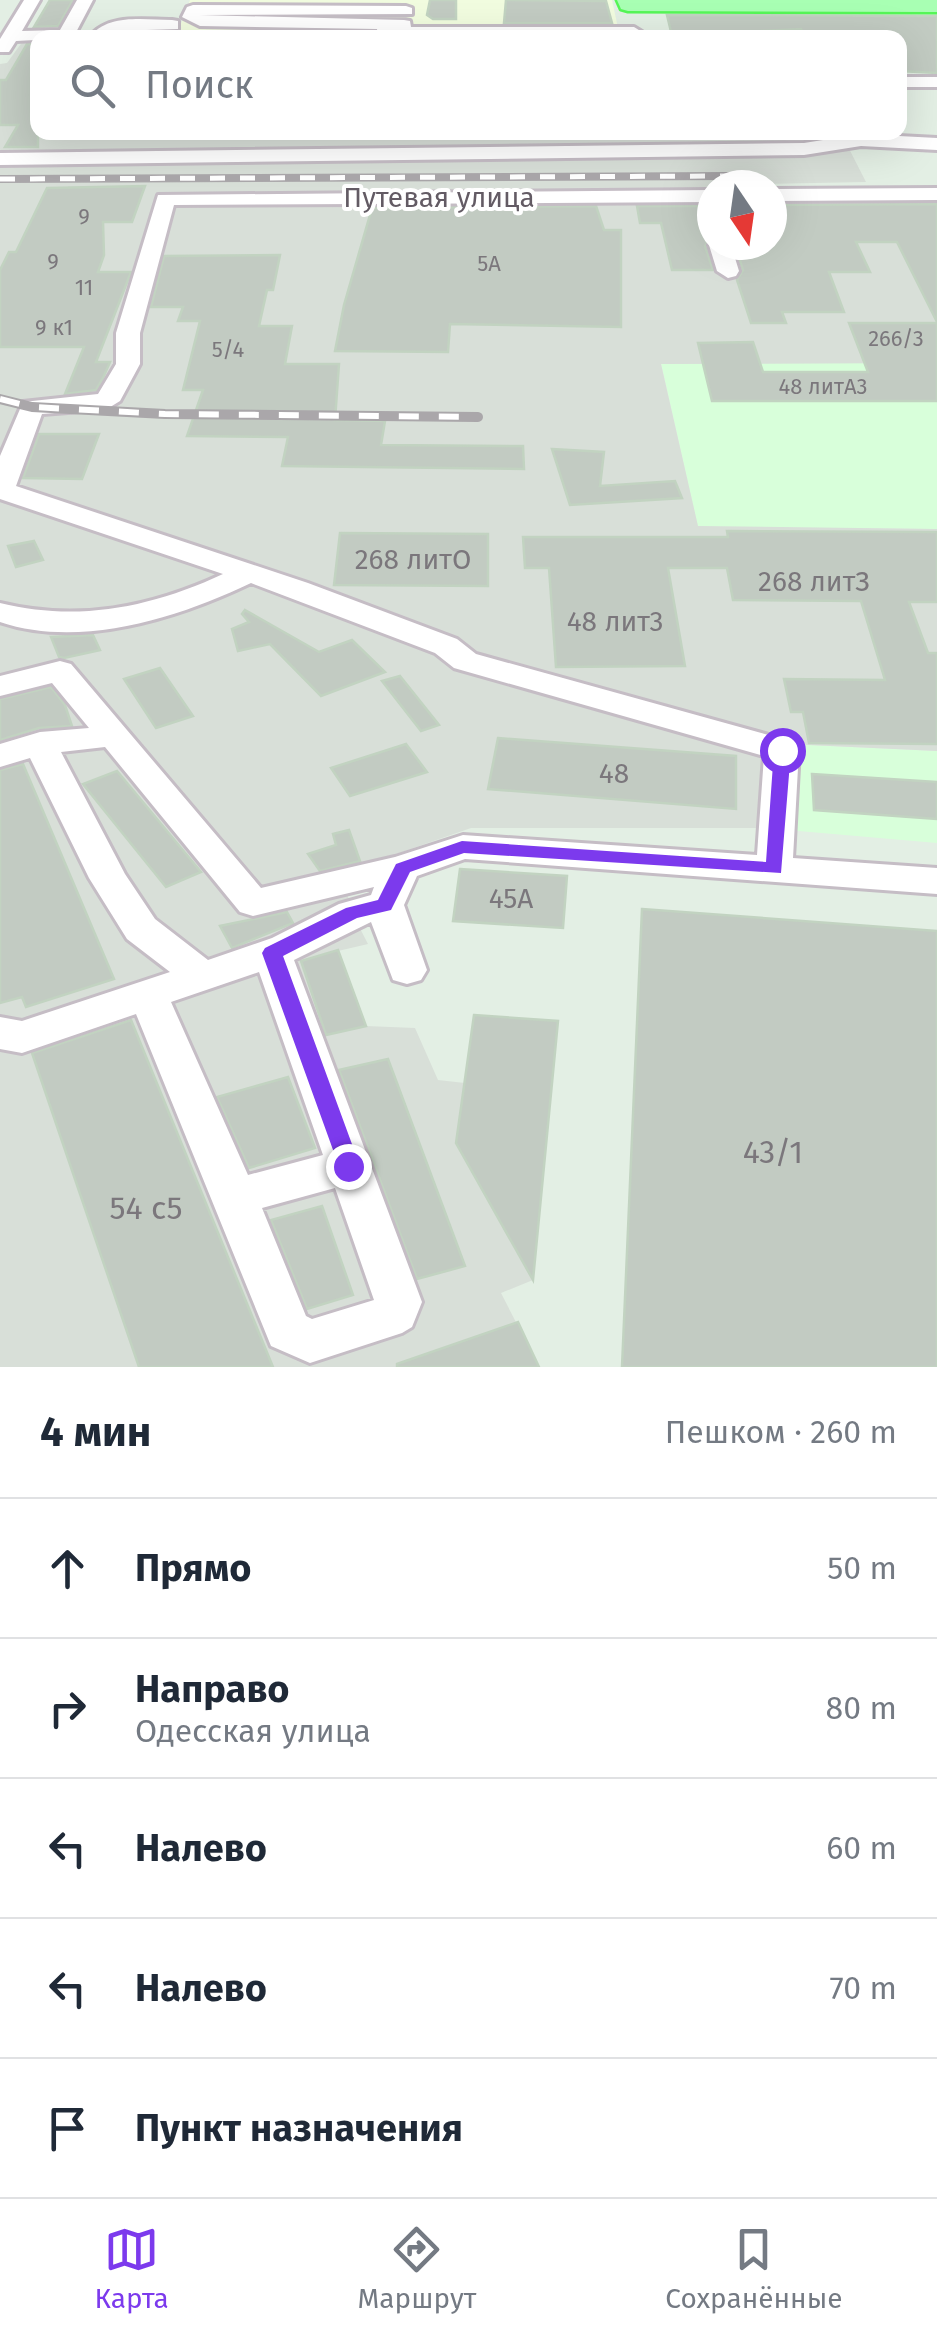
<!DOCTYPE html>
<html lang="ru">
<meta charset="utf-8">
<style>
:root{--surface:#fff;--page:#f6f6f7;--text:#1f2937;--muted:#747a83;--line:#e0e1e3;--accent:#7c3aed}
body{margin:0;font-family:"Fira Sans",sans-serif;background:var(--page);color:var(--text)}
.compass{position:absolute;left:697px;top:170px;width:90px;height:90px;border-radius:50%;background:var(--surface);box-shadow:0 10px 40px #0002;rotate:167deg}
.stop{position:absolute;width:30px;height:30px;margin:-22px;border:8px solid #7c3aed;border-radius:50%;background:#fff}
.stop.end{background:#7c3aed;border-color:#fff;box-shadow:0 2px 10px #0008}
.list{margin:0;padding:0;list-style:none}
h2{display:flex;justify-content:space-between;align-items:center;height:130px;margin:0;padding:0 40px;font-size:42px}
h2 small{font-size:32px;font-weight:400;color:var(--muted)}
.list li{display:grid;grid-template-columns:65px 1fr auto;gap:30px;align-items:center;box-sizing:border-box;height:140px;padding:0 40px;border-top:2px solid var(--line)}
.list b{display:block;font-size:38px;white-space:nowrap}
.list p{margin:0;font-size:32px;white-space:nowrap;color:var(--muted)}
.list em{font-size:32px;font-style:normal;color:var(--muted)}
.icon{flex:none;width:55px;height:55px;fill:none;stroke:currentColor;stroke-width:2;stroke-linecap:round;stroke-linejoin:round}
.map{position:relative;flex:none;width:937px;height:1367px;overflow:hidden}
.search{position:absolute;background:var(--surface);box-shadow:0 10px 40px #0002;left:30px;right:30px;top:30px;height:110px;display:flex;align-items:center;gap:25px;box-sizing:border-box;padding:0 35px;border-radius:20px;color:var(--muted);font-size:38px}
.sheet{height:830px;background:var(--surface)}
nav{display:flex;justify-content:space-around;align-items:center;box-sizing:border-box;height:140px;border-top:2px solid var(--line);background:var(--surface);font-size:28px;color:var(--muted)}
nav a{display:grid;justify-items:center;gap:5px}
nav .on{color:var(--accent)}
.map>svg:first-child{display:block}
</style>
<div class="map">
<svg width="937" height="1367" viewBox="0 0 937 1367">
<rect width="100%" height="100%" fill="#e3efe4"/>
<g fill="#d8ffda">
<path d="M661 363H937V529L698 527Z"/>
<path d="M760 738 787 744 937 751V843L764 828Z"/>
</g>
<path fill="#d8dfd8" d="M23 41H37L38 132 841 133 866 182 712 185V245H772V189L937 193V363L661 364 698 526 937 529V751L787 744 760 739 764 828H471L347 871 344 880 352 913 368 944 338 951 366 1026 415 1028 438 1080 465 1083 474 1015 558 1021 533 1280 501 1293 539 1367H0V64L7 63Z"/>
<path fill="#f1fcdf" d="M190 0H612L618 28 177 34Z"/>
<g fill="#c2cbc2" stroke="#c2d3c1" stroke-width="2.5">
<path d="M50 0H73L58 26 34 27Z"/>
<path d="M430 0H456V19H433L427 15Z"/>
<path d="M506 0 606 1 612 23H504Z"/>
<path d="M667 15 937 16V73L900 71V38H806L801 29 672 36Z"/>
<path d="M27 44H38V147H5L18 125H0V80H6Z"/>
<path d="M145 186 132 222H103L104 255 98 272H131L96 362H110L103 378 96 390 65 394 84 347H0V270L9 252H16L47 188Z"/>
<path d="M937 204V322L897 242H856L870 272H829L844 312H782L786 323H751L737 280 743 270 735 245H772V205Z"/>
<path d="M596 206 604 230H621V327L450 324 448 352 335 351 344 305 372 208Z"/>
<path d="M637 206H703L712 224V237L705 246 713 270H672L661 223H640Z"/>
<path d="M280 255 273 290H267L259 326H292L285 364H339L335 420 385 421 381 445 523 446 524 469 282 466 288 437 187 436 203 390H183L200 321H178L183 307H151L164 256Z"/>
<path d="M849 323H937V401H712L698 343 753 342 763 372H868Z"/>
<path d="M39 434H99L82 479 23 478Z"/>
<path d="M552 449 604 452 600 486 675 481 682 498 570 505Z"/>
<path d="M727 531 937 532V602H909L928 653H937V744L809 743 803 712H791L784 679 885 680 861 601 733 600 727 568H668L685 666 556 667 549 568H525L523 537H728Z"/>
<path d="M340 533 488 534V586L334 585Z"/>
<path d="M34 541 43 560 16 567 8 546Z"/>
<path d="M245 610 319 652 352 640 385 672 321 696 270 644 238 651 232 629 249 622 242 614Z"/>
<path d="M93 635 100 650 64 658 59 657 51 637Z"/>
<path d="M160 668 193 716 156 728 124 679Z"/>
<path d="M400 676 439 725 421 731 382 681Z"/>
<path d="M51 687 65 705 72 726 39 728 0 740V699Z"/>
<path d="M498 738 736 756V809L488 789Z"/>
<path d="M406 744 427 772 350 796 331 768Z"/>
<path d="M23 764 114 979 26 1007 22 997 0 1003V770Z"/>
<path d="M117 771 201 872 166 887 83 784Z"/>
<path d="M812 774 937 782V819L814 810Z"/>
<path d="M349 830 360 861 320 871 308 854 336 845 333 834Z"/>
<path d="M460 869 567 876 563 928 453 921Z"/>
<path d="M642 909 937 931V1367H622Z"/>
<path d="M287 912 293 923 232 948 220 926Z"/>
<path d="M338 950 366 1026 326 1035 301 961Z"/>
<path d="M474 1015 558 1021 533 1280 456 1143Z"/>
<path d="M131 1020 252 1316 273 1367H139L32 1053Z"/>
<path d="M388 1059 465 1266 417 1279 339 1070Z"/>
<path d="M288 1077 315 1148 249 1168 217 1097Z"/>
<path d="M322 1206 353 1295 307 1309 271 1220Z"/>
<path d="M518 1322 539 1367H397V1364Z"/>
</g>
<g fill="none" stroke-linecap="round" stroke-linejoin="round">
<g stroke="#c5bdc5" stroke-width="6">
<g id="minor">
<path d="M24 0H40L22 31 60 30 77 0H93L73 38 16 41 9 52H0V39Z"/>
<path d="M193 5 406 6 412 8V14L199 15 404 20 410 21 411 27H634L642 32 634 37H384L378 36 377 29 200 26 182 17 187 7Z"/>
<path d="M172 20 178 21V29L114 31 106 38H89C107 13 144 20 172 20Z"/>
<rect x="900" y="77" width="37" height="10"/>
<path d="M861 134 937 138V150L861 146 804 155 0 165V153L804 143Z"/>
<path d="M937 188V200L772 201V189Z"/>
<path d="M712 190V202L174 205 140 333V364L120 401 107 409 42 414 16 486 308 583 457 639 476 654 794 742 799 750 793 858 937 868V894L465 859 417 876 404 905 427 970 421 980 407 984 393 980 371 922 294 960 422 1302 412 1327 402 1333 310 1363 271 1346 136 1014 22 1053 0 1049V1017L22 1021 170 972 127 939 89 878 30 758 0 767V744L40 732 89 728 52 683 0 696V676L60 661 71 664 261 888 395 857 463 835 757 855 764 756 454 668 435 653 251 583C178 618 80 649 0 622V603C77 622 150 608 223 574L0 499V456L23 402 98 394 116 364V333L158 195ZM105 747 240 912 253 916 374 887 371 895 339 904 272 938 208 960 155 919 125 874 61 752ZM259 972 323 1155 248 1175 171 1002ZM335 1188 374 1300 312 1319 306 1316 262 1208Z"/>
<path d="M712 241V245H731L739 271 736 276 728 278 717 271 709 245Z"/>
</g>
</g>
<g stroke="#55f657" stroke-width="5">
<path id="major" d="M617 0H937V12L628 11 621 9Z"/>
</g>
<use href="#minor" fill="#fff" fill-rule="evenodd"/>
<use href="#major" fill="#a8ffb3" fill-rule="evenodd"/>
<g stroke="#aaa7aa" stroke-width="8">
<path id="rail-far1" d="M0 179 730 176"/>
</g>
<g stroke="#aaa7aa" stroke-width="10">
<path id="rail" d="M0 399 32 407 165 414 478 417"/>
</g>
<use href="#rail-far1" stroke="#fff" stroke-width="5" stroke-dasharray="15" stroke-linecap="butt"/>
<use href="#rail" stroke="#fff" stroke-width="6" stroke-dasharray="20" stroke-linecap="butt"/>
</g>
<path fill="#7c3aed" d="M782 745 791 750 781 873 464 853 410 872 391 910 357 918 283 956 360 1166 348 1175 341 1172 262 953 265 948 346 908 378 900 396 864 462 841 766 862 774 750Z"/>
<g text-anchor="middle" dominant-baseline="central" stroke-width="8" stroke-linejoin="round" paint-order="stroke">
<g font-size="22" fill="#7b777c">
<text x="84" y="216">9</text>
<text x="53" y="261">9</text>
<text x="489" y="263">5А</text>
<text x="84" y="287">11</text>
<text x="54" y="327">9 к1</text>
<text x="896" y="338">266/3</text>
<text x="228" y="349">5/4</text>
<text x="823" y="386">48 литА3</text>
</g>
<g font-size="28" fill="#635b64" stroke="#fff">
<text x="439" y="197">Путевая улица</text>
</g>
<g font-size="28" fill="#7b777c">
<text x="413" y="559">268 литО</text>
<text x="814" y="581">268 литЗ</text>
<text x="615" y="621">48 лит3</text>
<text x="614" y="773">48</text>
<text x="511" y="898">45А</text>
</g>
<g font-size="32" fill="#7b777c">
<text x="773" y="1152">43/1</text>
<text x="146" y="1208">54 с5</text>
</g>
</g>
</svg>
<svg class="compass" viewBox="-18 -18 36 36"><path d="M0-13l5 13h-10z" fill="#e53935"/><path d="M0 13l5-13h-10z" fill="#747a83"/></svg>
<div class="stop" style="left:782px;top:750px"></div>
<div class="stop end" style="left:348px;top:1166px"></div>
<div class="search"><svg class="icon" aria-label="search" viewBox="0 0 24 24"><circle cx="10" cy="10" r="6"/><path d="M15 15l6 6"/></svg>Поиск</div>
</div>
<section class="sheet">
<h2>4 мин<small>Пешком · 260 m</small></h2>
<ul class="list">
<li><svg class="icon" aria-label="ahead" viewBox="0 0 24 24"><path d="M12 20V5M6 11l6-6 6 6"/></svg><div><b>Прямо</b></div><em>50 m</em></li>
<li><svg class="icon" aria-label="right" viewBox="0 0 24 24"><path d="M7 20v-9h11M14 6l5 5-5 5"/></svg><div><b>Направо</b><p>Одесская улица</p></div><em>80 m</em></li>
<li><svg class="icon" aria-label="left" viewBox="0 0 24 24"><path d="M17 20v-9H6M10 6l-5 5 5 5"/></svg><div><b>Налево</b></div><em>60 m</em></li>
<li><svg class="icon" aria-label="left" viewBox="0 0 24 24"><path d="M17 20v-9H6M10 6l-5 5 5 5"/></svg><div><b>Налево</b></div><em>70 m</em></li>
<li><svg class="icon" aria-label="arrive" viewBox="0 0 24 24"><path d="M6 21V4h12l-3 4 3 4H6"/></svg><div><b>Пункт назначения</b></div></li>
</ul>
</section>
<nav>
<a class="on"><svg class="icon" aria-label="map" viewBox="0 0 24 24"><path d="M3 6l6-2 6 2 6-2v14l-6 2-6-2-6 2zM9 4v14M15 6v14"/></svg>Карта</a>
<a><svg class="icon" aria-label="directions" viewBox="0 0 24 24"><path d="M12 3l9 9-9 9-9-9zM9 14v-3h6M13 9l2 2-2 2"/></svg>Маршрут</a>
<a><svg class="icon" aria-label="saved" viewBox="0 0 24 24"><path d="M7 4h10v16l-5-4-5 4z"/></svg>Сохранённые</a>
</nav>
